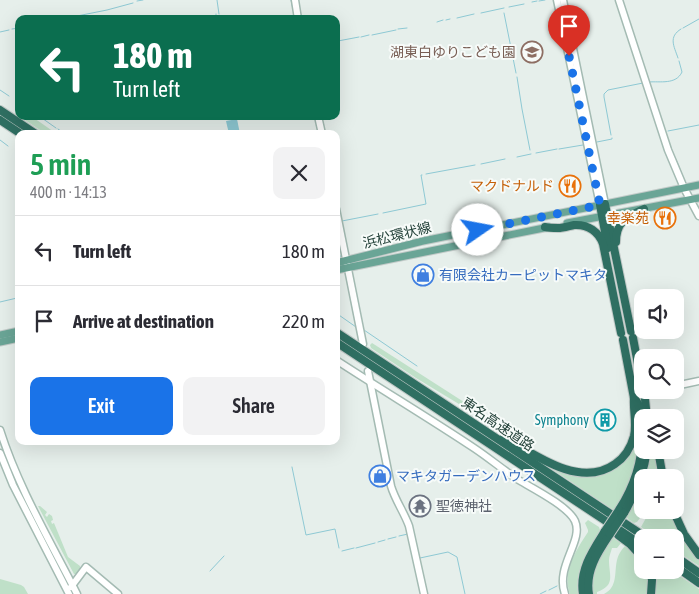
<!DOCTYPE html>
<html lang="en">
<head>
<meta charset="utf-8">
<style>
	:root { --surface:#fff; --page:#f2f2f3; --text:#2b2b33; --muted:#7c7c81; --line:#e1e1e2; --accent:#1a73e8 }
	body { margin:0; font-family:"Asap Condensed","Noto Sans JP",sans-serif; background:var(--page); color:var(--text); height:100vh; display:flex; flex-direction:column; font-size:19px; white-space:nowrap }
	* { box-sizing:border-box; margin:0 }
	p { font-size:16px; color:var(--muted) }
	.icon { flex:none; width:28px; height:28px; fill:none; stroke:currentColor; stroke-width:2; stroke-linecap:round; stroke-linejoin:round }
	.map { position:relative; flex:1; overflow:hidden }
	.side { position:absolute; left:15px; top:130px; width:325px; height:315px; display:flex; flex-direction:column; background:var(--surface); border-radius:10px; box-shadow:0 5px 20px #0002 }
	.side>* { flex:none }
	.banner { position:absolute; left:15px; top:15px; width:325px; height:105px; border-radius:10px; box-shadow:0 5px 20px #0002; background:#0b6e4f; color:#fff; overflow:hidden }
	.tools { position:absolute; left:634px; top:289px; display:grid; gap:10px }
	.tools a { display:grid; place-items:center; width:50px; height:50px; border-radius:10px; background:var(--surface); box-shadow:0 5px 20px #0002; font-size:25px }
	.pin { position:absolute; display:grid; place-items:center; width:42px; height:42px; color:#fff; margin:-51px -21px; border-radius:50% 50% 50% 0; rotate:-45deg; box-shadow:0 0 5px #0007 }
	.pin .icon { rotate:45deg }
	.me { position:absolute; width:55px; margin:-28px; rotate:78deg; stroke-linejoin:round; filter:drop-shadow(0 0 4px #0008) }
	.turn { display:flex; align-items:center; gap:18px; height:105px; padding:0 15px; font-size:22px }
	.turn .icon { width:65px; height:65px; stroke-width:2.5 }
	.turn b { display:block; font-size:35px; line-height:42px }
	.round { display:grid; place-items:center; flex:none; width:52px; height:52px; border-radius:10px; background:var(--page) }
	.overview { display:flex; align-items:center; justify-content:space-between; height:85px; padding:0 15px }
	h1 { font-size:30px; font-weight:600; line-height:38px; color:#1e9e55 }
	.primary-button { display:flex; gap:10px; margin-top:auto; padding:10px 15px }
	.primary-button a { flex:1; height:58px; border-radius:10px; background:var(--accent); color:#fff; font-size:20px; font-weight:600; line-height:58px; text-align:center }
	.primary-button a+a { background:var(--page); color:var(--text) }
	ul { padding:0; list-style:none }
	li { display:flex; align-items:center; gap:15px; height:70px; padding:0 15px; border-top:1px solid var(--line) }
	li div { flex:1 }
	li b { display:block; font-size:19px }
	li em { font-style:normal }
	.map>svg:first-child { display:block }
	.green { fill:#bfe0c8 }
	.water { fill:#8ec9d4 }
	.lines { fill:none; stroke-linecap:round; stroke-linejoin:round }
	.stream { stroke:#8ec9d4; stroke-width:1 }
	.secondary-casing { stroke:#a4bbb3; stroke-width:9 }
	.primary-casing { stroke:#c2cac8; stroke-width:9 }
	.highway-casing { stroke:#c2cac8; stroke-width:10 }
	.secondary { stroke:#fff; stroke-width:6 }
	.primary { stroke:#6aa596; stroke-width:7 }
	.highway { stroke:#2f6f62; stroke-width:8 }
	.highway-bridge-casing { stroke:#c2cac8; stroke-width:10; stroke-linecap:butt }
	.highway-bridge { stroke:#2f6f62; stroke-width:8 }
	.route { stroke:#1a73e8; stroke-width:9; stroke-dasharray:0 16.2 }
	.labels { text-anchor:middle; stroke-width:4; stroke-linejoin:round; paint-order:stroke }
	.education-label { font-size:14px; fill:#785e54; stroke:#f7fbf9; text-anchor:end }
	.food-label { font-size:14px; fill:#c56008; stroke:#f7fbf9; text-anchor:end }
	.street-label { font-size:14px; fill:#24423a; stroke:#f7fbf9 }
	.shop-label { font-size:14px; fill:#366cbe; stroke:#f7fbf9; text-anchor:start }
	.culture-label { font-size:14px; fill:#0d838f; stroke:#f7fbf9; text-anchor:end }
	.worship-label { font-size:14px; fill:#5b616d; stroke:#f7fbf9; text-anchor:start }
</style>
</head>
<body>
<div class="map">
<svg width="699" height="594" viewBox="0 0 699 594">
	<rect width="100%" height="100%" fill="#e6efeb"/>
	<!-- green -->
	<g class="green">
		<path d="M19,116H31L57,134H46Z"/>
		<path d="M372,343L506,429V431H504L492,424L416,378L371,348L370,345Z"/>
		<path d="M639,426C639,446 637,467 629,486C625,494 620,502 615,511L549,467C576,475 589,484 616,467Z"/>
		<path d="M650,450H655L661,477L644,478Z"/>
		<path d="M642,483V510H646L637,522L634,523L628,519L626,516Z"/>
		<path d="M38,506H40L47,512L45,515L47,517L49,514L52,516L53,520L51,521L52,524L54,523L68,557L80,566V570L77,574H74Z"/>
		<path d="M653,510H670L695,555L699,560V566L675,550V538L656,537L641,527L646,518Z"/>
		<path d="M588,520L599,527L600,530C597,536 593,542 590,547C581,562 576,577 578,594H570C562,572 576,550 588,532V530L585,523Z"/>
		<path d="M612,537L621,543L617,548H612C611,552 609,556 609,560C609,576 616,585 597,592V594H592C589,572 601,555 612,537Z"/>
		<path d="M625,546C635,552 642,557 642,570H646L649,580L648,594H604C618,587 614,573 617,560C618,555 621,550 625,546Z"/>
		<path d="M653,570H671L699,589V594H655V580Z"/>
		<path d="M0,579L21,585L24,587L28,594H0Z"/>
	</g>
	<!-- water -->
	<path class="water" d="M237,119L240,134H229L226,121Z"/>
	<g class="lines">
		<!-- stream -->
		<g class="stream">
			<path d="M217,0L219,14"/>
			<path d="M291,0L294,14"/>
			<path d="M137,1L143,0"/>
			<path d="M539,1L545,0"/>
			<path d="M532,2L537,1"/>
			<path d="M509,7L524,4"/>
			<path d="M481,13L504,8"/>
			<path d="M504,13L516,73"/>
			<path d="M216,14V19"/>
			<path d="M457,18L474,14"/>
			<path d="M62,19L107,10L133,3"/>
			<path d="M446,20L450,19"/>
			<path d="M437,22L443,20"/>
			<path d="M683,28L699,19"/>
			<path d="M12,29L19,28"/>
			<path d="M398,29L407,28"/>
			<path d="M0,32L9,30"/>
			<path d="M372,35L396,30"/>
			<path d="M361,37L369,35"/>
			<path d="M338,41L359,37"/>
			<path d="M678,58C674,46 668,37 681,29"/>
			<path d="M517,77L522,109L530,150"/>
			<path d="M649,82C660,81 676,85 682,72L679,61"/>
			<path d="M0,90L9,96"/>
			<path d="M39,116L56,128"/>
			<path d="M58,129L65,134"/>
			<path d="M668,131L699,125"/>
			<path d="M611,135L604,97V94L608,90L643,83"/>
			<path d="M0,140L8,146"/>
			<path d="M597,142L612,139V138"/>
			<path d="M559,149L583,145"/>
			<path d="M671,150L677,162"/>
			<path d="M536,153L557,149"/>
			<path d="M517,157L531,154"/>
			<path d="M481,164L505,159"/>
			<path d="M678,164L684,180"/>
			<path d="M426,174L475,165"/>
			<path d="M383,213L426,204L421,175H422"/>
			<path d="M342,221L378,214"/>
			<path d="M336,257L341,256"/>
			<path d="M0,302L17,298"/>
			<path d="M336,313L356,327"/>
			<path d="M364,330L417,366"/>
			<path d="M292,467L306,535L335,529L339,548"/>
			<path d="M399,536L408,534"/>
			<path d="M388,539L396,537"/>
			<path d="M378,542L385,540"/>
			<path d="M356,548L375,543"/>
			<path d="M342,551L354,548"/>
			<path d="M420,558L448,552L457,557L465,594"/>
			<path d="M210,571L224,556"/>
			<path d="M549,590L557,586"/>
			<path d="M540,594L546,591"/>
		</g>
		<!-- secondary casing -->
		<g class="secondary-casing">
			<g id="secondary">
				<path d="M295,0L298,19"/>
				<path d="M557,0L600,205"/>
				<path d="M563,0L605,204"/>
				<path d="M619,0L668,150L684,188L699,216"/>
				<path d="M318,116L322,134"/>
				<path d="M336,209L363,344"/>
				<path d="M336,360C382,390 429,418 474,448C489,458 502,469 517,479C532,488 568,506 575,521C584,541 555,566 565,594"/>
				<path d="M368,371L391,486C395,500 404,512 409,526L424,594"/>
				<path d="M675,386L699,381"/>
				<path d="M0,430C18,487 50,541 77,594"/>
				<path d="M0,453L13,485L69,594"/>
				<path d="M71,587L86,567L118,594"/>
			</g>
		</g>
		<!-- primary casing -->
		<g class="primary-casing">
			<g id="primary">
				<path d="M567,223L699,198"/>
				<path d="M336,263L423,241L699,185"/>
				<path d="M336,270L549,227"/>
				<path d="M0,335L19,331"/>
				<path d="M0,342L19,338"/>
			</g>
		</g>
		<!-- highway casing -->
		<g class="highway-casing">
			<g id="highway">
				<path d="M0,110L36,134"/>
				<path d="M0,120L21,134"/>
				<path d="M605,204L631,331"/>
				<path d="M600,205L608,248"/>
				<path d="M545,227C549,228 554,228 558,228C563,228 569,226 574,225C588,224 599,232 603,244L621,333"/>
				<path d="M616,242C616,221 627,217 644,209"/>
				<path d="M336,332L647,538"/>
				<path d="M633,338L642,385"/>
				<path d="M336,342L642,545"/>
				<path d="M644,390L647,418"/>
				<path d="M504,437C535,455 580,489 615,464C624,458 631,447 634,436C637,423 633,411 634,398L623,340"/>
				<path d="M658,450L663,478"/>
				<path d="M619,510C635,485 644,457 642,427C642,416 642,407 634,398"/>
				<path d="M673,510L684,534L699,555"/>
				<path d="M624,513C636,493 644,473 647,450"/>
				<path d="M618,535L630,544L642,557"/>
				<path d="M675,556L699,573"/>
				<path d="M675,566L699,583"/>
				<path d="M650,570L652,580L651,594"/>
				<path d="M583,594C579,570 593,550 605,531"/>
				<path d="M589,594C585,571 598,552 610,534"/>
			</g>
		</g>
		<!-- secondary -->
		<use href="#secondary" class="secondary"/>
		<!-- primary -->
		<use href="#primary" class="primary"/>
		<!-- highway -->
		<use href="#highway" class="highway"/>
		<!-- highway-bridge casing -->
		<g class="highway-bridge-casing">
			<g id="highway-bridge">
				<path d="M605,531L619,510"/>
				<path d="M610,534L624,513"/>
			</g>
		</g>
		<!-- highway-bridge -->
		<use href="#highway-bridge" class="highway-bridge"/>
	</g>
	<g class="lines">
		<!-- route -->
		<path class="route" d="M478,230L600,205L569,56"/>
	</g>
	<!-- icons -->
	<defs>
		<g id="school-ring" transform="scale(1.125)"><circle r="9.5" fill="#f7fbf9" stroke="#8d6e63" stroke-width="1.5"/><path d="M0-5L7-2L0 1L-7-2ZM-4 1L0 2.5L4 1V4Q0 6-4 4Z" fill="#8d6e63"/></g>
		<g id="restaurant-ring" transform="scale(1.125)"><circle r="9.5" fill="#f7fbf9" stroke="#e8710a" stroke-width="1.5"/><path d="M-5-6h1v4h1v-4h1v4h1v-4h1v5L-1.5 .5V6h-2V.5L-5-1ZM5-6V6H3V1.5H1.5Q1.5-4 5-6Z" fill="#e8710a"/></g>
		<g id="shop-ring" transform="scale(1.125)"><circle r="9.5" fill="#f7fbf9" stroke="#3f7fe0" stroke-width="1.5"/><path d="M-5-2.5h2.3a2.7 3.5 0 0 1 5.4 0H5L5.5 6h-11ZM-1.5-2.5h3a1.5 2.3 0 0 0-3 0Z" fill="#3f7fe0"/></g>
		<g id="building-ring" transform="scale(1.125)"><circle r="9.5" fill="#f7fbf9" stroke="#0f9aa8" stroke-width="1.5"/><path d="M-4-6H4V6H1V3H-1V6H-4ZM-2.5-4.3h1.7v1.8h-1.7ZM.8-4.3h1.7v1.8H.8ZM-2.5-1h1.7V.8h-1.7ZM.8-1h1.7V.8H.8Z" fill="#0f9aa8"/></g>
		<g id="temple-ring" transform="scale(1.125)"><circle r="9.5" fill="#f7fbf9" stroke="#6b7280" stroke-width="1.5"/><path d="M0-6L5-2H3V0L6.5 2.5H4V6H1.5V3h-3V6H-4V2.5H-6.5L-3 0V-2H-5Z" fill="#6b7280"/></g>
	</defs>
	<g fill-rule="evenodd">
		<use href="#school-ring" x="532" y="52"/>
		<use href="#restaurant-ring" x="570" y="186"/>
		<use href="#restaurant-ring" x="665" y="218"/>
		<use href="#shop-ring" x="423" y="275"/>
		<use href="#building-ring" x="605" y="420"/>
		<use href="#shop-ring" x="380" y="476"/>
		<use href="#temple-ring" x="420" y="506"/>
	</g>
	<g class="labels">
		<!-- education labels -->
		<g class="education-label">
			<text x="516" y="57">湖東白ゆりこども園</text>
		</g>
		<!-- food labels -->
		<g class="food-label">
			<text x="554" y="191">マクドナルド</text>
			<text x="649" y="223">幸楽苑</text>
		</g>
		<!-- street labels -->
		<g class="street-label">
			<text transform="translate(397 235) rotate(-14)" y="5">浜松環状線</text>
			<text transform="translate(498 424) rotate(34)" y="5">東名高速道路</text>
		</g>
		<!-- shop labels -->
		<g class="shop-label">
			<text x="439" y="280">有限会社カーピットマキタ</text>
			<text x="396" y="481">マキタガーデンハウス</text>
		</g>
		<!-- culture labels -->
		<g class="culture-label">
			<text x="589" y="425">Symphony</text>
		</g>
		<!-- worship labels -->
		<g class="worship-label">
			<text x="436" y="511">聖徳神社</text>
		</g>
	</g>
</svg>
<div class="tools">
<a><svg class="icon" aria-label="sound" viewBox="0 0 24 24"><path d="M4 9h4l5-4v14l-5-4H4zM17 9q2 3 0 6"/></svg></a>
<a><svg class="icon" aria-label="search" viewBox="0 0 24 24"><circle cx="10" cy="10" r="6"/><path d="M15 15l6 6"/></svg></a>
<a><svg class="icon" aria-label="layers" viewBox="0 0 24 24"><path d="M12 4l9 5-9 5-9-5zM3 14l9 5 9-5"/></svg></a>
<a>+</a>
<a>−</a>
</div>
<div class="pin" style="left:569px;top:56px;background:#d93025"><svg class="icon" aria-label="arrive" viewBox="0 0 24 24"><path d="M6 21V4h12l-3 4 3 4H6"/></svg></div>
<svg class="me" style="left:478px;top:230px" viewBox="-20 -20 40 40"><circle r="19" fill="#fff"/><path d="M0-13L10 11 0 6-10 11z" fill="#1a73e8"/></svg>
<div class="banner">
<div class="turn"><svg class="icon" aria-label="left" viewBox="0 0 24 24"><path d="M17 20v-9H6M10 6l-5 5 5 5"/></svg><div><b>180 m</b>Turn left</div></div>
</div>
<section class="side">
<div class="overview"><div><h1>5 min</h1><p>400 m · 14:13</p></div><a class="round"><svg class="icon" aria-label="close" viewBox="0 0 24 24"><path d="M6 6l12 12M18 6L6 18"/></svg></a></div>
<ul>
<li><svg class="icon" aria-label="left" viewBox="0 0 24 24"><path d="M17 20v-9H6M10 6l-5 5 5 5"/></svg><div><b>Turn left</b></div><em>180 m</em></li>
<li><svg class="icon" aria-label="arrive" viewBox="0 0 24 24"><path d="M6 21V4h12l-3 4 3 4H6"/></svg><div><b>Arrive at destination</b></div><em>220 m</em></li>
</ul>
<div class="primary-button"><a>Exit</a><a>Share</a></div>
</section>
</div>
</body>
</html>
